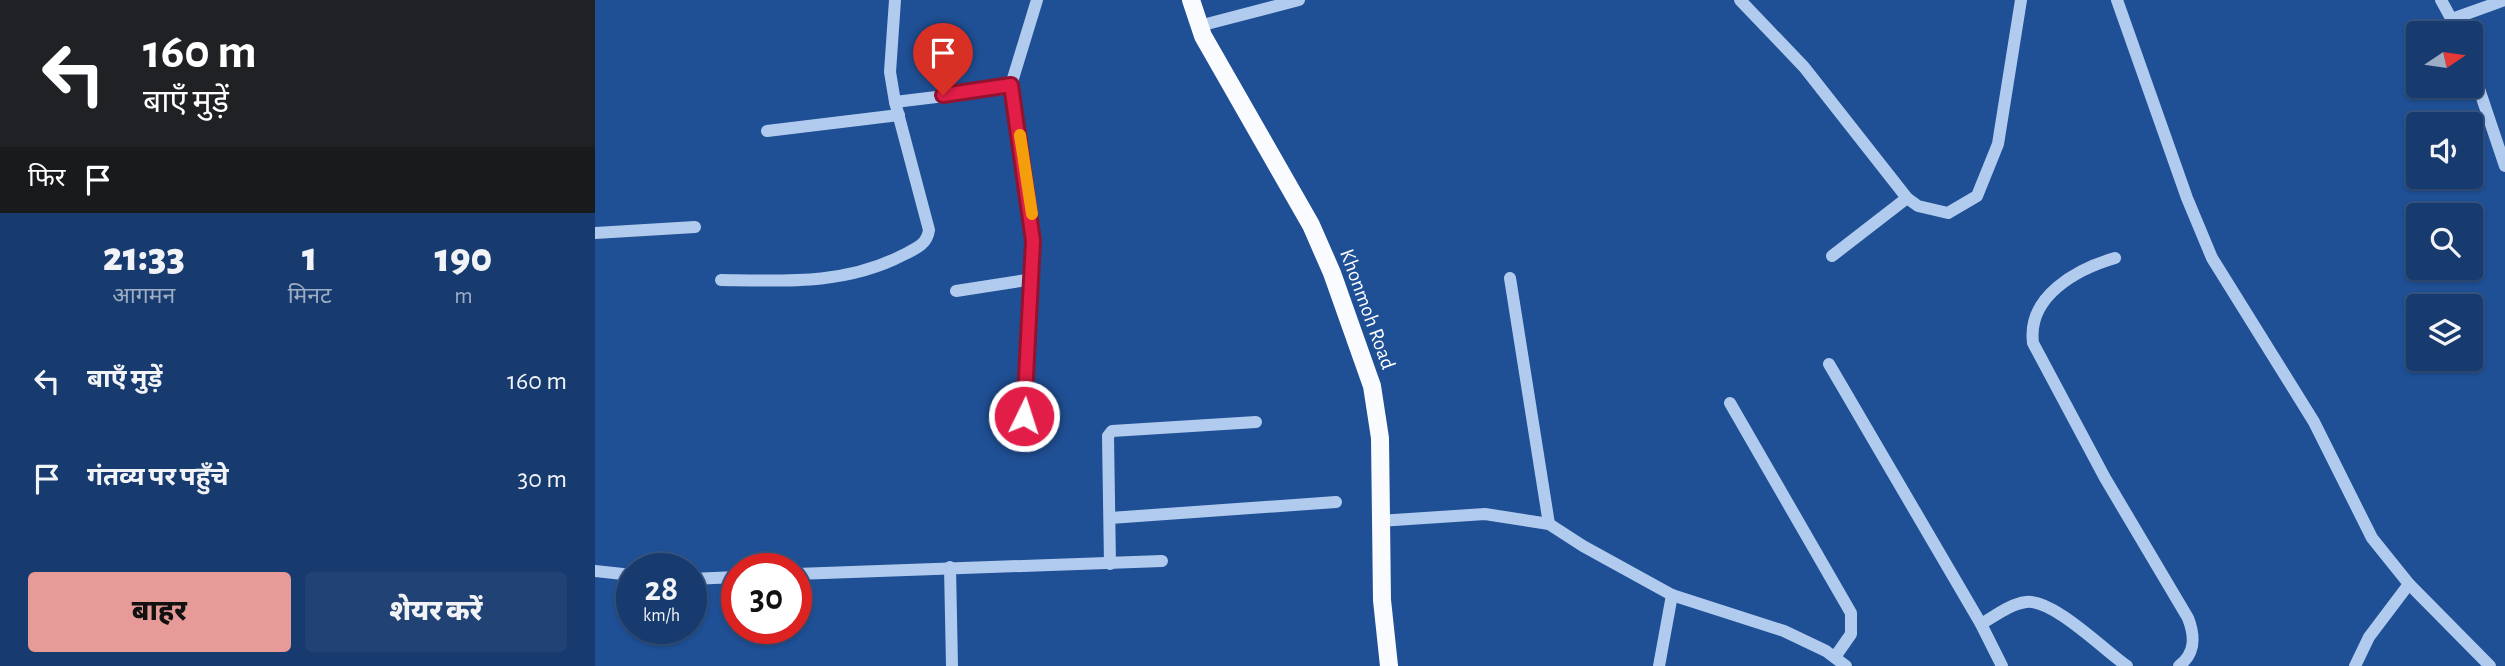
<!DOCTYPE html>
<html lang="hi">
<head>
<meta charset="utf-8">
<style>
	:root { --surface:#173b6f; --page:#204274; --text:#f1f3f6; --muted:#9eadc3; --line:#365582; --accent:#e69b98 }
	body { margin:0; font-family:"Alegreya Sans","Noto Sans Devanagari",sans-serif; background:var(--page); color:var(--text); height:100vh; display:flex; flex-direction:column; font-size:26px; white-space:nowrap }
	* { box-sizing:border-box; margin:0 }
	p { font-size:23px; color:var(--muted) }
	.icon { flex:none; width:38px; height:38px; fill:none; stroke:currentColor; stroke-width:2; stroke-linecap:round; stroke-linejoin:round }
	.map { position:relative; flex:1; overflow:hidden }
	.drawer { display:flex; flex-direction:column; background:var(--surface); width:595px }
	.drawer>* { flex:none }
	.guide { background:#202124; color:#fff; overflow:hidden }
	.needle { width:46px; rotate:77deg }
	.buttons { position:absolute; left:1811px; top:21px; display:grid; gap:14px }
	.buttons a { display:grid; place-items:center; width:77px; height:77px; border-radius:7px; background:var(--surface); box-shadow:0 2px 5px #0004,0 0 0 2px var(--line); font-size:35px }
	.speed { position:absolute; left:21px; top:553px; display:flex; gap:14px; font-size:35px; font-weight:700; text-align:center }
	.speed>* { display:grid; place-content:center; width:91px; height:91px; border-radius:50%; background:var(--surface); box-shadow:0 2px 5px #0004,0 0 0 2px var(--line); line-height:1 }
	.speed small { font-size:18px; font-weight:400 }
	.speed .limit { border:10px solid #d22; background:#fff; color:#111 }
	.pin { position:absolute; display:grid; place-items:center; width:60px; height:60px; color:#fff; margin:-72px -30px; border-radius:50% 50% 50% 0; rotate:-45deg; box-shadow:0 0 7px #0007 }
	.pin .icon { rotate:45deg }
	.me { position:absolute; width:77px; margin:-38px; rotate:4deg; stroke-linejoin:round; filter:drop-shadow(0 0 5px #0008) }
	.turn { display:flex; align-items:center; gap:24px; height:147px; padding:0 28px; font-size:32px }
	.turn .icon { width:91px; height:91px; stroke-width:2.5 }
	.turn b { display:block; font-size:49px; line-height:60px }
	.then { display:flex; align-items:center; height:66px; padding:0 28px; background:#0003; gap:14px; font-size:26px }
	.eta { display:flex; justify-content:space-evenly; align-items:center; height:119px; text-align:center }
	.eta b { font-size:42px; font-weight:800; line-height:49px }
	.action { display:flex; gap:14px; margin-top:auto; padding:14px 28px }
	.action a { flex:1; height:80px; border-radius:7px; background:var(--accent); color:#111; font-size:28px; font-weight:800; line-height:80px; text-align:center }
	.action a+a { background:var(--page); color:var(--text) }
	ul { padding:0; list-style:none }
	li { display:flex; align-items:center; gap:21px; height:98px; padding:0 28px }
	li div { flex:1 }
	li b { display:block; font-size:26px }
	li em { font-style:normal }
	main { display:flex; flex:1; min-height:0 }
	.map>svg:first-child { display:block }
	.lines { fill:none; stroke-linecap:round; stroke-linejoin:round }
	.minor { stroke:#b1cbee; stroke-width:12 }
	.major { stroke:#f9fbff; stroke-width:18 }
	.route-casing { stroke:#92132f; stroke-width:18 }
	.route { stroke:#e11d48; stroke-width:12 }
	.slow { stroke:#f59e0b; stroke-width:12 }
	.labels { text-anchor:middle; stroke-width:7; stroke-linejoin:round; paint-order:stroke }
	.street-label { font-size:21px; fill:#fff; stroke:#1f4f94 }
</style>
</head>
<body>
<main>
<section class="drawer">
<div class="guide">
<div class="turn"><svg class="icon" aria-label="left" viewBox="0 0 24 24"><path d="M17 20v-9H6M10 6l-5 5 5 5"/></svg><div><b>160 m</b>बाएँ मुड़ें</div></div>
<div class="then">फिर<svg class="icon" aria-label="arrive" viewBox="0 0 24 24"><path d="M6 21V4h12l-3 4 3 4H6"/></svg></div>
</div>
<div class="eta">
<div><b>21:33</b><p>आगमन</p></div>
<div><b>1</b><p>मिनट</p></div>
<div><b>190</b><p>m</p></div>
</div>
<ul>
<li><svg class="icon" aria-label="left" viewBox="0 0 24 24"><path d="M17 20v-9H6M10 6l-5 5 5 5"/></svg><div><b>बाएँ मुड़ें</b></div><em>160 m</em></li>
<li><svg class="icon" aria-label="arrive" viewBox="0 0 24 24"><path d="M6 21V4h12l-3 4 3 4H6"/></svg><div><b>गंतव्य पर पहुँचे</b></div><em>30 m</em></li>
</ul>
<div class="action"><a>बाहर</a><a>शेयर करें</a></div>
</section>
<div class="map">
<svg width="1910" height="666" viewBox="0 0 1910 666">
	<rect width="100%" height="100%" fill="#1f4f94"/>
	<g class="lines">
		<!-- minor -->
		<g class="minor">
			<path d="M300,0L295,72L300,102L407,89L416,85L442,0"/>
			<path d="M1145,0L1209,67L1312,198L1323,206L1353,213L1382,196L1403,144L1426,0"/>
			<path d="M1522,0L1592,198L1617,258L1719,422L1777,538L1814,584L1895,666"/>
			<path d="M1846,0L1864,33"/>
			<path d="M1857,19L1910,0"/>
			<path d="M604,26L704,0"/>
			<path d="M1876,65L1910,166"/>
			<path d="M416,85L437,218L439,264L429,416"/>
			<path d="M172,131L304,115"/>
			<path d="M0,233L100,227"/>
			<path d="M1237,256L1312,198"/>
			<path d="M1520,258C1482,269 1432,296 1438,343L1510,478L1593,618C1600,636 1601,653 1584,666"/>
			<path d="M915,278L954,524"/>
			<path d="M126,280C188,281 251,285 308,255C320,249 332,245 334,230L300,102"/>
			<path d="M361,291L438,279"/>
			<path d="M1234,364L1386,624L1407,666"/>
			<path d="M1135,403L1256,613V634L1240,657"/>
			<path d="M515,518L741,502"/>
			<path d="M784,521L890,514L954,524L988,546L1077,595L1189,631L1231,651L1251,666"/>
			<path d="M515,564L513,436L517,431L661,422"/>
			<path d="M355,567L357,666"/>
			<path d="M0,571L37,575"/>
			<path d="M201,574L567,561"/>
			<path d="M96,579L142,577"/>
			<path d="M1386,624C1400,616 1415,604 1431,602C1457,598 1509,650 1532,666"/>
			<path d="M1064,666L1077,595"/>
			<path d="M1760,666L1774,637L1814,584"/>
		</g>
		<!-- major -->
		<path class="major" d="M596,0L608,36L716,225L737,273L777,386L785,438L787,600L794,666"/>
	</g>
	<g class="lines">
		<!-- route casing -->
		<g class="route-casing">
			<path id="route" d="M348,95L416,85L438,241L429,416"/>
		</g>
		<!-- route -->
		<use href="#route" class="route"/>
		<!-- slow -->
		<path class="slow" d="M425,135L437,214"/>
	</g>
	<g class="labels">
		<!-- street labels -->
		<g class="street-label">
			<text transform="translate(773 309) rotate(70)" y="7">Khonmoh Road</text>
		</g>
	</g>
</svg>
<div class="buttons">
<a><svg class="needle" viewBox="-14 -14 28 28"><path d="M0-13l5 13h-10z" fill="#e53935"/><path d="M0 13l5-13h-10z" fill="#9eadc3"/></svg></a>
<a><svg class="icon" aria-label="sound" viewBox="0 0 24 24"><path d="M4 9h4l5-4v14l-5-4H4zM17 9q2 3 0 6"/></svg></a>
<a><svg class="icon" aria-label="search" viewBox="0 0 24 24"><circle cx="10" cy="10" r="6"/><path d="M15 15l6 6"/></svg></a>
<a><svg class="icon" aria-label="layers" viewBox="0 0 24 24"><path d="M12 4l9 5-9 5-9-5zM3 14l9 5 9-5"/></svg></a>
</div>
<div class="speed"><div>28<small>km/h</small></div><div class="limit">30</div></div>
<div class="pin" style="left:348px;top:95px;background:#d93025"><svg class="icon" aria-label="arrive" viewBox="0 0 24 24"><path d="M6 21V4h12l-3 4 3 4H6"/></svg></div>
<svg class="me" style="left:429px;top:416px" viewBox="-20 -20 40 40"><circle r="17" fill="#e11d48" stroke="#fff" stroke-width="3"/><path d="M0-11L8 9 0 5-8 9z" fill="#fff"/></svg>
</div>
</main>
</body>
</html>
